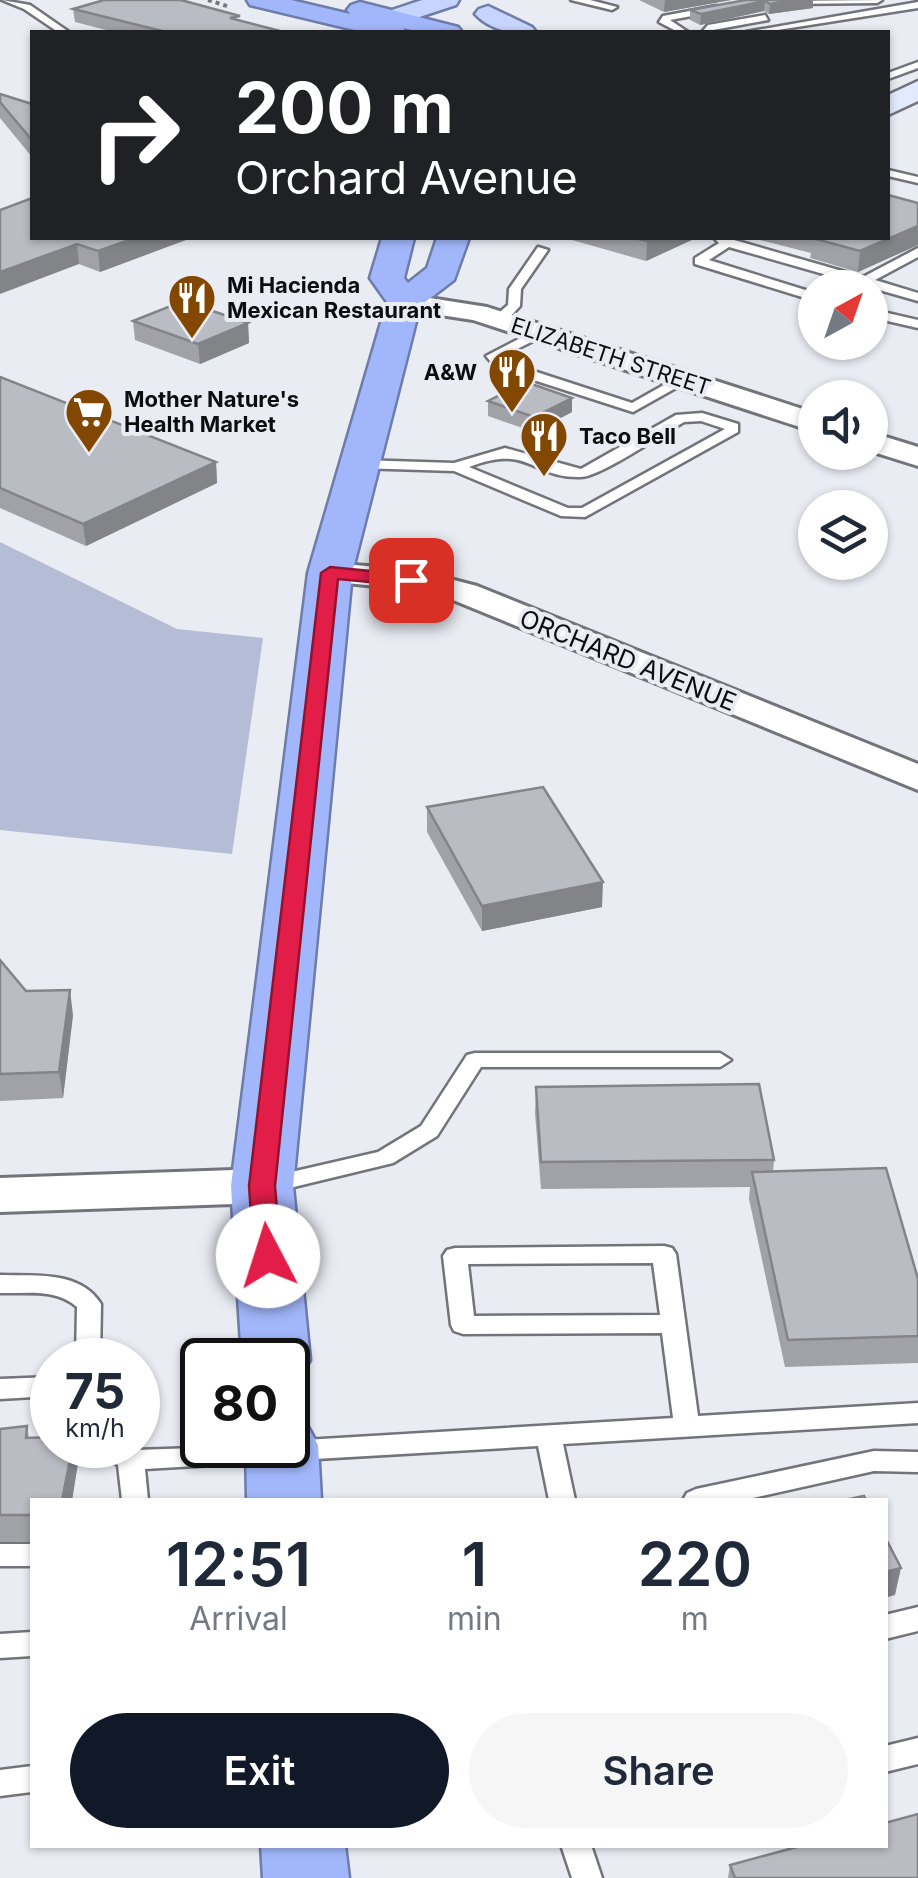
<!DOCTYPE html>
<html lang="en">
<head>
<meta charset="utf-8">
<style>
	:root { --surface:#fff; --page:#f6f6f7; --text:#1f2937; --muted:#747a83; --accent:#111827 }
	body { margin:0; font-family:Inter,sans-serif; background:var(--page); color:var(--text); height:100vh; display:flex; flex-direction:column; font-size:38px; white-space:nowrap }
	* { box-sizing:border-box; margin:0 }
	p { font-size:32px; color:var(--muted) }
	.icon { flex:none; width:55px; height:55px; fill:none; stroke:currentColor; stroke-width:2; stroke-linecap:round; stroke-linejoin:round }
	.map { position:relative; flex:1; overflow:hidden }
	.sheet { position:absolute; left:30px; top:1498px; width:858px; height:350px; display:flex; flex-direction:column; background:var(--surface); border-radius:0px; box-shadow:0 2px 8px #0004 }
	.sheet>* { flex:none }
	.guide { position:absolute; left:30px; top:30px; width:860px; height:210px; border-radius:0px; box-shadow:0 2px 8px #0004; background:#202124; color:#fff; overflow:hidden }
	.needle { width:65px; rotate:40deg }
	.tools { position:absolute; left:798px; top:270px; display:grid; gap:20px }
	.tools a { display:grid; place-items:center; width:90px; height:90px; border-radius:50%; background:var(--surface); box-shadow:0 2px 8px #0004; font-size:50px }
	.speed { position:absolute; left:30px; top:1338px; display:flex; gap:20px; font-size:50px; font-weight:700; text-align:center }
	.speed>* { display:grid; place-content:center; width:130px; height:130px; border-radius:50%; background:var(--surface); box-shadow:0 2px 8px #0004; line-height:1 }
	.speed small { font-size:25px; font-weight:400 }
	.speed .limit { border:5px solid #111; border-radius:15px; background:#fff; color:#111 }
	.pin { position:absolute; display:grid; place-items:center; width:85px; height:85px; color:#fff; margin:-42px; border-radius:20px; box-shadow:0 5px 15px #0006 }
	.me { position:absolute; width:110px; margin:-55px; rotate:355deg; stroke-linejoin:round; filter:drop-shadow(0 0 8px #0008) }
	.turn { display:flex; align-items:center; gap:35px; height:210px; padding:0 40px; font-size:45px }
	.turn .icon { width:130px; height:130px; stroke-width:2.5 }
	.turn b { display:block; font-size:70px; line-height:85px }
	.eta { display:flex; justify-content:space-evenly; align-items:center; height:170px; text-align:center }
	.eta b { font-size:60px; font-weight:600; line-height:70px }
	.cta { display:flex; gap:20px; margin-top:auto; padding:20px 40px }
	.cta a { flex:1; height:115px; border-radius:60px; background:var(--accent); color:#fff; font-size:40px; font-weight:600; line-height:115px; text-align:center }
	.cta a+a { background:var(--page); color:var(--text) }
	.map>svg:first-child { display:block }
	.green { fill:#b4bdd5 }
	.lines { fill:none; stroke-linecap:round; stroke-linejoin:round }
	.lane-casing { stroke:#72747a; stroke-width:5 }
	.street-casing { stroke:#72747a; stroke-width:6 }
	.secondary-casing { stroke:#72747a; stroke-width:5 }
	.primary-casing { stroke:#6e7ca8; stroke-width:5 }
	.highway-casing { stroke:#6e7ca8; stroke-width:5 }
	.path { stroke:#75777b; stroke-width:4; stroke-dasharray:4 4; stroke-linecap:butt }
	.lane { fill:#fff; fill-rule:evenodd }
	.street { fill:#fff; fill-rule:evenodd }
	.secondary { fill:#e3e9fe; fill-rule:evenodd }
	.primary { fill:#c7d4fd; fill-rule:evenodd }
	.highway { fill:#a2b7fb; fill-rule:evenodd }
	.wall { fill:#a0a2a8 }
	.shaded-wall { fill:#828488 }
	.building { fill:#babcc3; stroke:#828488; stroke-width:2.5 }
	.route { fill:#e11d48; stroke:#92132f; stroke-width:2.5 }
	.labels { text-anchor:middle; stroke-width:8; stroke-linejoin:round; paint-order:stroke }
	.far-poi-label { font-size:22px; font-weight:bold; fill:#0c0d0f; stroke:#e9ecf3; text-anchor:start }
	.far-street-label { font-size:22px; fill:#0c0d0f; stroke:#e9ecf3 }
	.street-label { font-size:25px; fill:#0c0d0f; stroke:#e9ecf3 }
</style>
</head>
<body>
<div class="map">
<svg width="918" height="1878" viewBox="0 0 918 1878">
	<rect width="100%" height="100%" fill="#e9ecf3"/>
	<!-- green -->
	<path class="green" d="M0,542L177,629L263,638L232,854L0,830Z"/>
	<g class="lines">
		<!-- lane casing -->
		<g class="lane-casing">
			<g id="lane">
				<path d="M2,0L30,5L69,32H58L24,9Z"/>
				<path d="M571,0H590L617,7L612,10Z"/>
				<path d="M882,0L877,3L789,4L784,1Z"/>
				<path d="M918,2V8L765,32H746Z"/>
				<path d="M716,6L719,11L670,20L688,32H678L659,22L663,16Z"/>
				<path d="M765,15L768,20L702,32L708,25Z"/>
				<path d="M918,62V68L888,79V73Z"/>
				<path d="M888,170L918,177V183L888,176Z"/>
				<path d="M714,238H727L863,277L918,248V257L875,280L918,293V301L729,247L709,260L815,293V301L695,264V258L719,243Z"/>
				<path d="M538,247L548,250L521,289L520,306L504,323H494V317L508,305L509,289Z"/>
				<path d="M870,309L918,320V328L870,317Z"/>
				<path d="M538,329L544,333L543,336L501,357L506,362L632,403L678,377L690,380L633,412L496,368L486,356Z"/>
				<path d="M702,413L738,424V432L585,517L561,516L454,471L359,468L352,464L359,460L454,463L505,448L581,469L676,415ZM701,421L725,429L582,508H568L469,467C530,443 532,479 581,477C600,477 664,433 684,422Z"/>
				<path d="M475,1053H720L731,1060L720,1067H481L437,1136L393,1163L269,1193L261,1191L258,1185L261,1179L378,1152L421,1126L467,1055Z"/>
				<path d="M664,1246L672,1248L676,1254L698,1416L918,1403V1423L563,1444L575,1500H549L538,1446L145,1469L148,1500H122L118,1465L96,1452L92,1445H127L135,1450L288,1445V1441L673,1418L662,1333L463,1334L454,1331L451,1325L443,1256L447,1250L455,1248ZM653,1263L660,1315L474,1316L468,1264Z"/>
				<path d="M0,1275C34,1276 80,1270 101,1304L100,1360H76L77,1307C55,1288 27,1294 0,1293Z"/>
				<path d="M52,1377V1396L0,1399V1379Z"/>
				<path d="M874,1451L918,1452V1472L874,1471L744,1500H683L687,1493L696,1489Z"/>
				<rect x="0" y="1544" width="32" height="22"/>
				<path d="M918,1607V1631L885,1639V1615Z"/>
				<path d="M32,1632V1656L0,1658V1634Z"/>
				<path d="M918,1738V1764L885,1772V1746Z"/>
				<path d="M32,1766V1792L0,1796V1770Z"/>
				<path d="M561,1845H591L602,1878H572Z"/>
			</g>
		</g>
		<!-- street casing -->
		<g class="street-casing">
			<g id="street">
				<path d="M404,294L487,307L815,413V432L473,320L395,308L391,302L395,296Z"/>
				<path d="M870,432L918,447V466L870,451Z"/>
				<path d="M330,563L415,570L477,586L918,764V790L453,600L414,590L318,580L313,573L318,566Z"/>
				<path d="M262,1169L279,1174L286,1186L279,1198L262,1203L0,1212V1178Z"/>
			</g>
		</g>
		<!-- secondary casing -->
		<g class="secondary-casing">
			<path id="secondary" d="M918,81V101L888,115V95Z"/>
		</g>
		<!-- primary casing -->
		<g class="primary-casing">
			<g id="primary">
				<path d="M422,0H459L456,5L392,26L379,18L383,13Z"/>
				<path d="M488,6L532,27L536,32C513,33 492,32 475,14L479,9Z"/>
			</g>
		</g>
		<!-- highway casing -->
		<g class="highway-casing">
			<g id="highway">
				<path d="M247,0H291L350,14L347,10L351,5L360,2L458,27L462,32H420L403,28L406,32H363L250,5Z"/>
				<path d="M382,238H414L404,278L408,283L427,268L437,238H469L454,280L420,306L352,573L293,1186L310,1360L300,1378L288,1382V1360H242L231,1186L308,573L387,302L370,278Z"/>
				<path d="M288,1419L307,1425L318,1445L321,1500H247L246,1445H288Z"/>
				<path d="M261,1845H345L349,1878H263Z"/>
			</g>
		</g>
		<!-- path -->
		<path class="path" d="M208,0L230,7"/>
		<!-- lane -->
		<use href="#lane" class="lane"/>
		<!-- street -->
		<use href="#street" class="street"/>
		<!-- secondary -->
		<use href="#secondary" class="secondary"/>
		<!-- primary -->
		<use href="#primary" class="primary"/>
		<!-- highway -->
		<use href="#highway" class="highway"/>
	</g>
	<!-- wall -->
	<g class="wall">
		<path d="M639,0H731L664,12Z"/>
		<path d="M746,0H813V8L769,14L764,11L700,25L690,20V10Z"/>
		<path d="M73,9L240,21L284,32H114L75,22Z"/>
		<path d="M0,102L32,104V157L0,118Z"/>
		<path d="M918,203V245L858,272L810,258L811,253L752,238H888Z"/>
		<path d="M0,210L191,238L100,272L79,264Z"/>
		<path d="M565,238H696L646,261Z"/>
		<path d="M133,321L248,323L249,343L200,364L135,340Z"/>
		<path d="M0,377L216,462L217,483L86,546L0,508Z"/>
		<path d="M488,401L572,412L534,432L488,416Z"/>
		<path d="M427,807L602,907L482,931L427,832Z"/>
		<path d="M0,960L26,991L73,1015L63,1098L0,1101Z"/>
		<path d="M536,1087L774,1160L773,1172L918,1279V1363L785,1367L749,1199L750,1187L541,1189L535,1113Z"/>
		<path d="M27,1426L29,1438L78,1463L72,1500H32V1542H0V1429Z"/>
		<path d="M730,1865L918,1878H728Z"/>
	</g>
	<!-- shaded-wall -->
	<g class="shaded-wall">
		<path d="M665,0H731L664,12Z"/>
		<path d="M795,0H813V8L769,14L770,4Z"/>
		<path d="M765,1L764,11L700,25L701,14Z"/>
		<path d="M918,226V245L858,272L860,251Z"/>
		<path d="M135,238H191L100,272L98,251Z"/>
		<path d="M654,238H696L646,261L647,241Z"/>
		<path d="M77,244L79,264L0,294V272Z"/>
		<path d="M248,323L249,343L200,364L198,344Z"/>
		<path d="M572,398V412L534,432V417Z"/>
		<path d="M216,462L217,483L86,546L83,524Z"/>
		<path d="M603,882L602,907L482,931V906Z"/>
		<path d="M70,990L73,1015L63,1098L59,1072Z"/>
		<path d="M73,1445H76L78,1463L72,1500H62Z"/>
		<path d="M901,1568L895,1595L885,1598V1572Z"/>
	</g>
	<!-- building -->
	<g class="building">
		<path d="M104,0H181L240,16L230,18L284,32H166L73,9Z"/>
		<path d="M746,0H795L770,4L765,1L701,14L690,10Z"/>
		<path d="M0,94L32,104V140L0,102Z"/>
		<path d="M888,195L918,203V226L860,251L812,238H888Z"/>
		<path d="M32,198V238H135L98,251L77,244L0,272V210Z"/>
		<path d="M634,238H654L647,241Z"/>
		<path d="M183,301L248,323L198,344L133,321Z"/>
		<path d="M0,377L216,462L83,524L0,488Z"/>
		<path d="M526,382L572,398L534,417L488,401Z"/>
		<path d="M543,787L603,882L482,906L427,807Z"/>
		<path d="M0,960L26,991L70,990L59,1072L0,1074Z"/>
		<path d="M759,1084L774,1160L541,1162L536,1087Z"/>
		<path d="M886,1168L918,1279V1336L788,1340L752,1172Z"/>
		<path d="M27,1426L26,1438L52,1437V1445H73L62,1500H32V1515H0V1429Z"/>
		<path d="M864,1496L866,1500H845Z"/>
		<path d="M885,1537L901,1568L885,1572Z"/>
		<path d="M918,1814V1878H735L730,1865L804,1845H885V1823Z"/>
	</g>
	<!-- route -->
	<path class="route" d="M330,567L411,575L420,580L411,586L338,579L275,1186L281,1256L277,1263H258L254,1256L249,1186L321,573Z"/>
	<!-- icons -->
	<defs>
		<g id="restaurant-pin" transform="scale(2.5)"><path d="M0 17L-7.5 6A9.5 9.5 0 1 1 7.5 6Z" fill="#824700" stroke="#e9ecf3"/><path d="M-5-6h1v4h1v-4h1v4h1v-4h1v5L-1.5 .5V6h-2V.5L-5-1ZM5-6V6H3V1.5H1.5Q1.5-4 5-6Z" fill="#fff"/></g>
		<g id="supermarket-pin" transform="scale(2.5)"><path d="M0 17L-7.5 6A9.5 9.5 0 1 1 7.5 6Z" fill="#824700" stroke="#e9ecf3"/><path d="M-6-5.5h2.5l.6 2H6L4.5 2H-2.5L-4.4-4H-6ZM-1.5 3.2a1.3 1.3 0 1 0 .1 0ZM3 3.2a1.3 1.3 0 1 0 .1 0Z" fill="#fff"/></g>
	</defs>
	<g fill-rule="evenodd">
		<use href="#restaurant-pin" x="192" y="298"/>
		<use href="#restaurant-pin" x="512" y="372"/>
		<use href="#supermarket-pin" x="89" y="412"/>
		<use href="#restaurant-pin" x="544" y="436"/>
	</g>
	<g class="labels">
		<!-- far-poi labels -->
		<g class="far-poi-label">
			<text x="227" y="293">Mi Hacienda<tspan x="227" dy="25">Mexican Restaurant</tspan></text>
			<text x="477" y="380" text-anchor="end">A&amp;W</text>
			<text x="124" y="407">Mother Nature's<tspan x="124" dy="25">Health Market</tspan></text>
			<text x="579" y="444">Taco Bell</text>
		</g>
		<!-- far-street labels -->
		<g class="far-street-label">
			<text transform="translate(611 356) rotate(18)" y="8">ELIZABETH STREET</text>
		</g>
		<!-- street labels -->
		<g class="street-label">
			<text transform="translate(628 660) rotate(22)" y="9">ORCHARD AVENUE</text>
		</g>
	</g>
</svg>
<div class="tools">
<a><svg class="needle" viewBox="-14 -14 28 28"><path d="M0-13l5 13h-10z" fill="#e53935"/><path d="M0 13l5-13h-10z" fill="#747a83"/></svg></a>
<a><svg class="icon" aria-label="sound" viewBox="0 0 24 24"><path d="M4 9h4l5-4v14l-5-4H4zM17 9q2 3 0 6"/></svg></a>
<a><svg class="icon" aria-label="layers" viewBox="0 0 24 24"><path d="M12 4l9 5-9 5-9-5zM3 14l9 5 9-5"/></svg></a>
</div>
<div class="speed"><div>75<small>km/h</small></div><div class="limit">80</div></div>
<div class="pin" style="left:411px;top:580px;background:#d93025"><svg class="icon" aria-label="arrive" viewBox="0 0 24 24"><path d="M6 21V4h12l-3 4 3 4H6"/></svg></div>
<svg class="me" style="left:268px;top:1256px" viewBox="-20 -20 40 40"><circle r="19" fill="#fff"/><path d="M0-13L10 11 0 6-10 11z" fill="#e11d48"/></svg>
<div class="guide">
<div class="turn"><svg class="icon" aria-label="right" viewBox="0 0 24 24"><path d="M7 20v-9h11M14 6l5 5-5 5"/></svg><div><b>200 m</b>Orchard Avenue</div></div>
</div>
<section class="sheet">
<div class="eta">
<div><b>12:51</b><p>Arrival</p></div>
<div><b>1</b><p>min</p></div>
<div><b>220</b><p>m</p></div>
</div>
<div class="cta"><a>Exit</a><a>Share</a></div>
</section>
</div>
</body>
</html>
